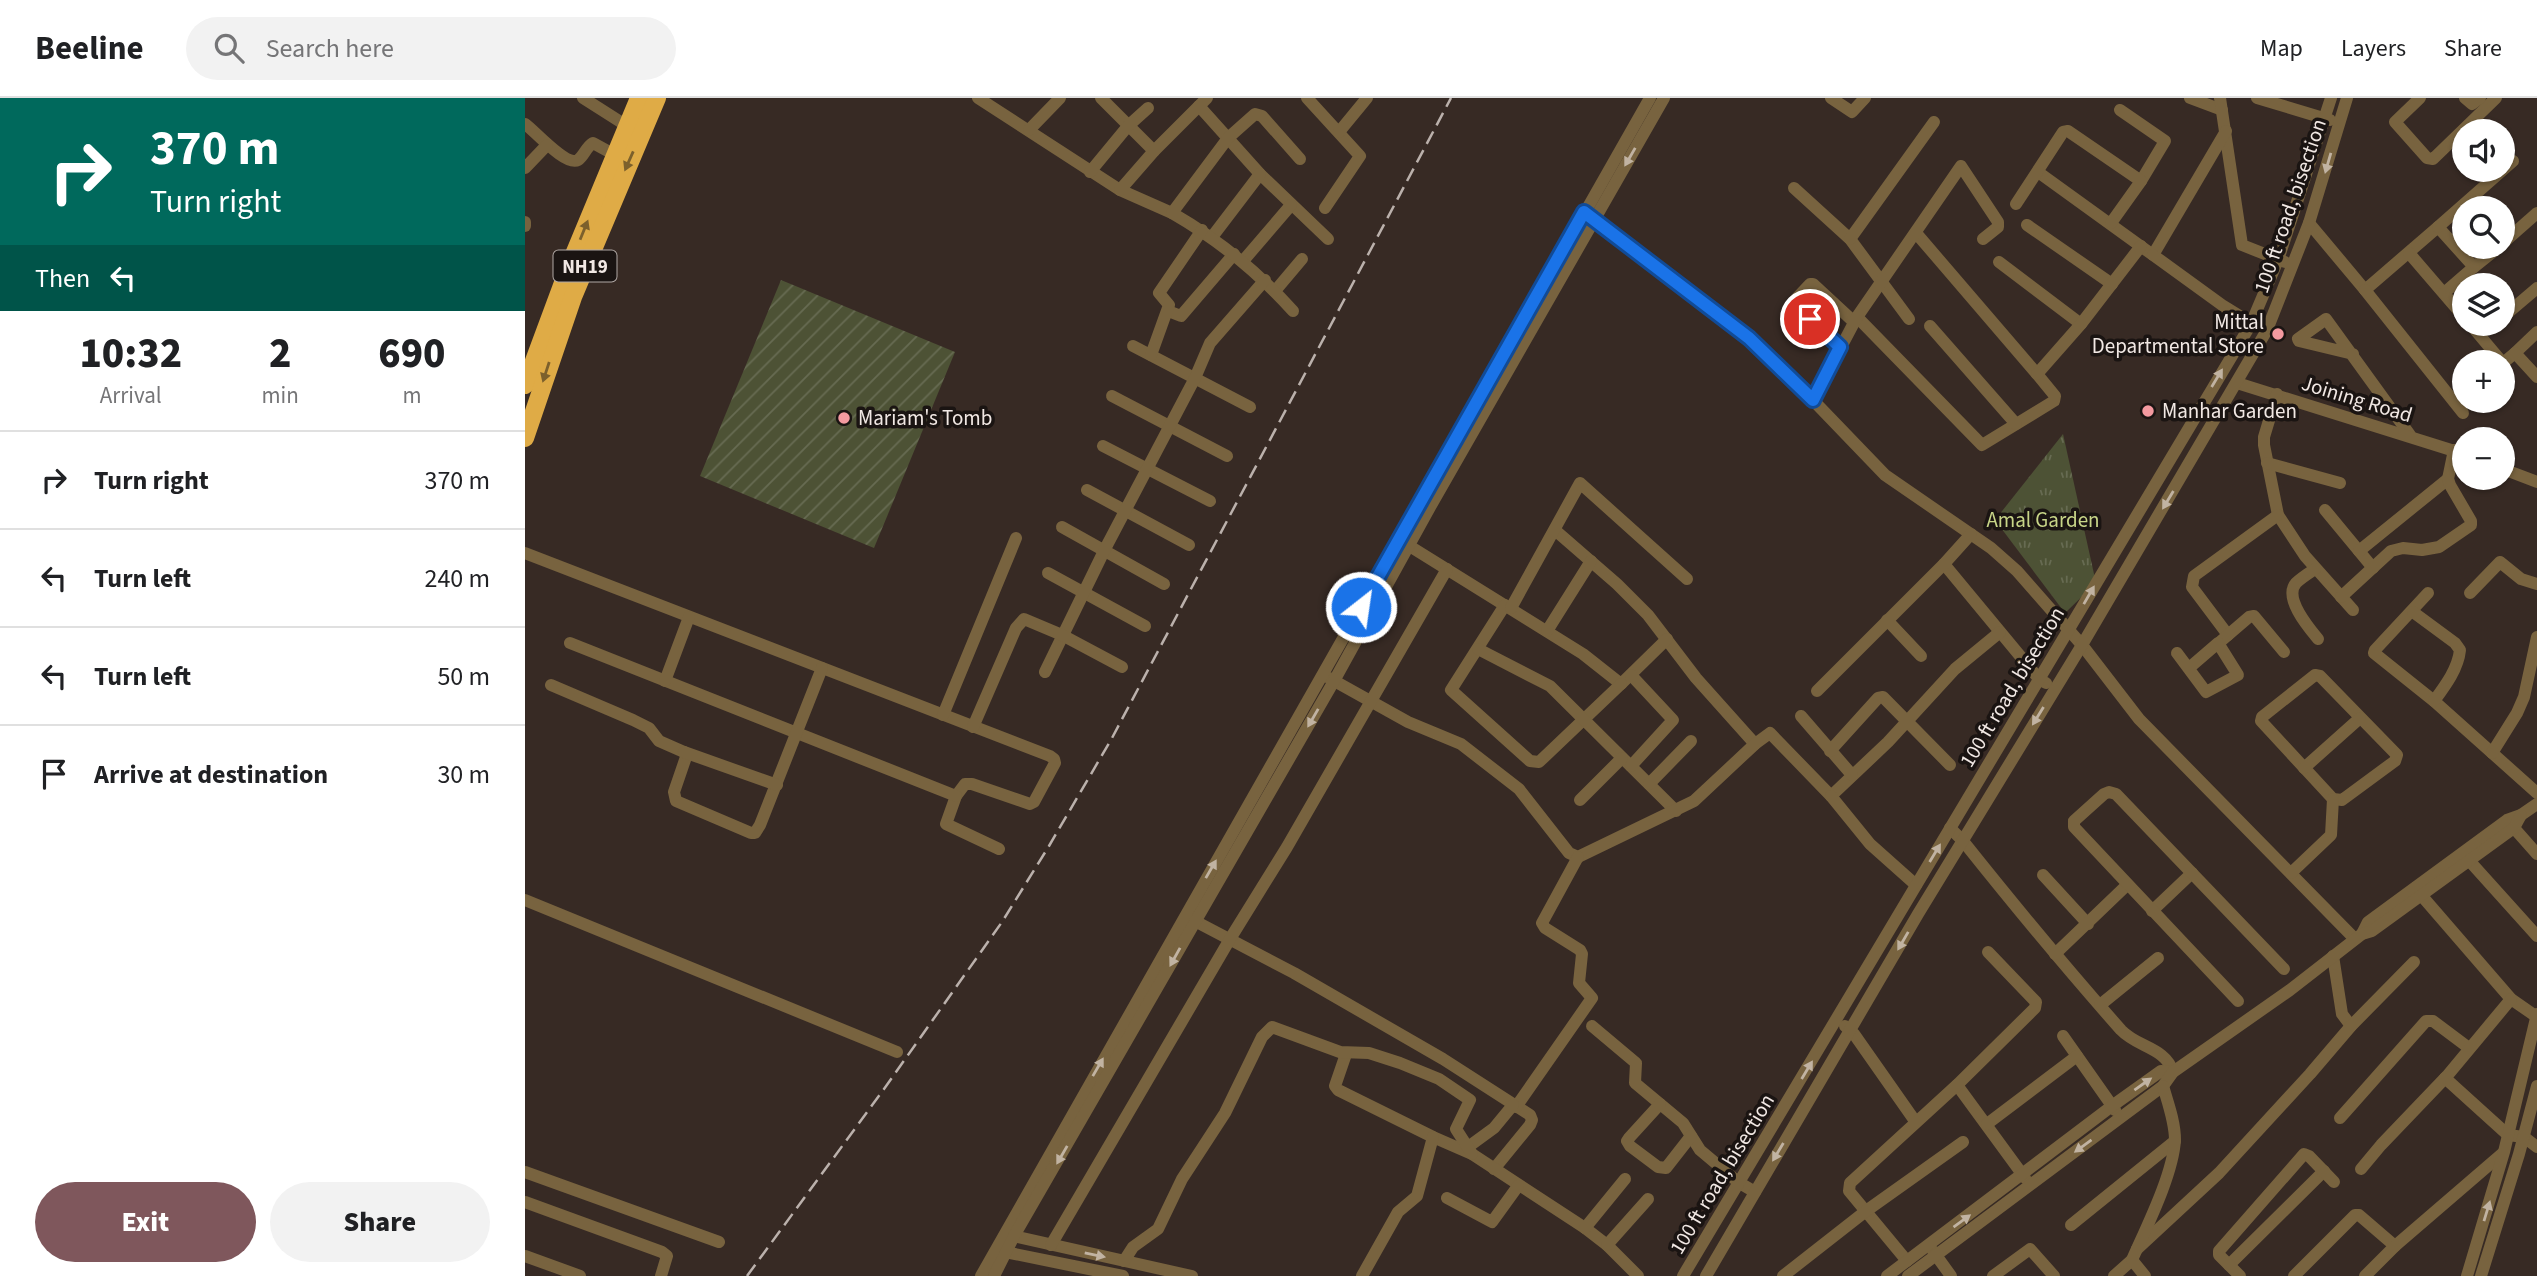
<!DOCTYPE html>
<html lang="en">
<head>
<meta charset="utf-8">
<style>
	:root { --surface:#fff; --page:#f2f2f2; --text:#202124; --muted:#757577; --line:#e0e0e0; --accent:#7f575c }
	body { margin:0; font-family:"Source Sans 3",sans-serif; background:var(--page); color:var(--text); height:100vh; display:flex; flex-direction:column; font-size:26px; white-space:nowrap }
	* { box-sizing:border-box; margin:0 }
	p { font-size:23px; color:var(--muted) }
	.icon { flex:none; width:38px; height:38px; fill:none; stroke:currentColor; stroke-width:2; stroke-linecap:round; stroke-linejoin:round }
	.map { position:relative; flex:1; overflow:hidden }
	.drawer { display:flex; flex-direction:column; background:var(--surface); width:525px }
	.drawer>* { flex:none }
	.hud { background:#00695c; color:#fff; overflow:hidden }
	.tools { position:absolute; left:1927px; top:21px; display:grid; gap:14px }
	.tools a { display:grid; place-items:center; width:63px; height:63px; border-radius:50%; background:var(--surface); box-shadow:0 2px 5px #0004; font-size:35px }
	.pin { position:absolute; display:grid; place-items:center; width:60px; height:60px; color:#fff; margin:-30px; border:4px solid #fff; border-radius:50%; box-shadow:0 2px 7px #0007 }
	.me { position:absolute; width:77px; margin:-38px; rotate:30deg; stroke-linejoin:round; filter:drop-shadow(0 0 5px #0008) }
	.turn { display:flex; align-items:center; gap:24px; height:147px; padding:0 35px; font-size:32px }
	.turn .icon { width:91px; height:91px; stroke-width:2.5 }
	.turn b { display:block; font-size:49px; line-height:60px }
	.then { display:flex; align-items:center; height:66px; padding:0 35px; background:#0003; gap:14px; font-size:26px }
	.eta { display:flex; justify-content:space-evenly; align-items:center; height:119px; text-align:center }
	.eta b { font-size:42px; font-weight:800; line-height:49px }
	.button { display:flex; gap:14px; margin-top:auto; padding:14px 35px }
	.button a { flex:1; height:80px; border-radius:42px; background:var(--accent); color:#fff; font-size:28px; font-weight:800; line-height:80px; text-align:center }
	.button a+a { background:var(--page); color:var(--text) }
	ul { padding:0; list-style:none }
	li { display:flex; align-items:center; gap:21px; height:98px; padding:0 35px; border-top:2px solid var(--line) }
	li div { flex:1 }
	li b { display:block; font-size:26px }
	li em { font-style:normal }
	header { display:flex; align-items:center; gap:42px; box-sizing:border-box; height:98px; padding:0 35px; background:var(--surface); border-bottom:2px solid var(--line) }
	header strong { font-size:33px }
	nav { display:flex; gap:38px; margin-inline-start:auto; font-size:24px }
	.search { width:490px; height:63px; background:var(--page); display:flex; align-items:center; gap:18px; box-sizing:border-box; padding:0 24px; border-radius:38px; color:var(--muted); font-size:26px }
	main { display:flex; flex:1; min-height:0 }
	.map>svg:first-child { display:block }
	.grass { fill:url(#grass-tufts) }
	.garden { fill:url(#garden-furrows) }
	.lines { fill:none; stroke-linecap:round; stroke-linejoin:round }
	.minor { stroke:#78633f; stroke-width:12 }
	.highway { stroke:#dfab46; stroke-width:18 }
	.rail { stroke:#bbb1ac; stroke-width:2.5; stroke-dasharray:14 7; stroke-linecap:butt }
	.oneway { fill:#c1b3a2 }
	.oneway2 { fill:#7c602c }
	.route-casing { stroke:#114b97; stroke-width:18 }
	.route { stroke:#1a73e8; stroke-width:12 }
	.poi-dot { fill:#f49aa0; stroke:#1a1412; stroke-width:2.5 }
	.labels { text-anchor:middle; stroke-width:7; stroke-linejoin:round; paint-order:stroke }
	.shield { fill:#1a1412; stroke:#b0a8a5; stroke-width:2 }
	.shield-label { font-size:19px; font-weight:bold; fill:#f1e8e4 }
	.street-label { font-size:21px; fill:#f1e8e4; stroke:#1a1412 }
	.poi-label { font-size:21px; fill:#f1e8e4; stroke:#1a1412; text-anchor:start }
	.park-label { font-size:21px; fill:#c8d588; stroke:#1a1412 }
</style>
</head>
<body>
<header>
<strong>Beeline</strong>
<div class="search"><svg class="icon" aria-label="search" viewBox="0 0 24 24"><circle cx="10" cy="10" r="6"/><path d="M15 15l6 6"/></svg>Search here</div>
<nav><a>Map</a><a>Layers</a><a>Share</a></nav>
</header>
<main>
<section class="drawer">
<div class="hud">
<div class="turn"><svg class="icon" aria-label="right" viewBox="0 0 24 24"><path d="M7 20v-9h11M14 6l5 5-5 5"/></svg><div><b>370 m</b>Turn right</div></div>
<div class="then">Then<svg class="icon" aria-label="left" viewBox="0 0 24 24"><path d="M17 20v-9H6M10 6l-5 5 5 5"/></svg></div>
</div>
<div class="eta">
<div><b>10:32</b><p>Arrival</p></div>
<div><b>2</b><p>min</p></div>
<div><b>690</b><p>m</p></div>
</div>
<ul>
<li><svg class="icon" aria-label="right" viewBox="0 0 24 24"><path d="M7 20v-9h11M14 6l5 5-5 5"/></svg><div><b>Turn right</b></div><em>370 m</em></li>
<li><svg class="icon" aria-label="left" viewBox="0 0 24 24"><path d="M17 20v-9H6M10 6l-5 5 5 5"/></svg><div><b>Turn left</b></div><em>240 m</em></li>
<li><svg class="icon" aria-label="left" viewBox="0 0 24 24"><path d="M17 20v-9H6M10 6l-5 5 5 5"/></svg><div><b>Turn left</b></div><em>50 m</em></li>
<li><svg class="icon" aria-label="arrive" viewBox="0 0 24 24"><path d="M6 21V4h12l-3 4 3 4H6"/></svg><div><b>Arrive at destination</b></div><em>30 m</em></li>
</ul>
<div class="button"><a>Exit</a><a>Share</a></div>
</section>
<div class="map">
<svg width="2012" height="1178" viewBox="0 0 2012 1178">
	<defs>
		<pattern id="grass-tufts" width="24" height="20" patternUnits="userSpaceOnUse" patternTransform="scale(1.75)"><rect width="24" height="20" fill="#4d5235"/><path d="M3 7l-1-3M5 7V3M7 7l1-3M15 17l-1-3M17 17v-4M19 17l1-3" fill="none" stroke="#676b52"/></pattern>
		<pattern id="garden-furrows" width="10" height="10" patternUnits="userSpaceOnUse" patternTransform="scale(1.75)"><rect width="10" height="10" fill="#4d5235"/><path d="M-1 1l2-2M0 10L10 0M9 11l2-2" fill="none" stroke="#676b52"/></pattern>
	</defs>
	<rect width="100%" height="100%" fill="#372a24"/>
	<!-- grass -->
	<path class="grass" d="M1538,336L1571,485L1540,515L1470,422Z"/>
	<!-- garden -->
	<path class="garden" d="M256,182L430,254L349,450L175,378Z"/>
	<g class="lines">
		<!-- minor -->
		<g class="minor">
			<path d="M58,0L102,28"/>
			<path d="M453,0L595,92L647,115"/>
			<path d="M576,0L629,53"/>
			<path d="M782,0L835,58L800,110"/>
			<path d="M1306,0L1327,14L1340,0"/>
			<path d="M1665,0L1697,12"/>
			<path d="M1695,0L1717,147L1760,164"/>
			<path d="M1732,0L1805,22"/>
			<path d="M1895,0L1870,24L1902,60L1908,61L1971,0"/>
			<path d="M1940,0L1947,6L1955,0"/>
			<path d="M674,8L735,76L803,141"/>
			<path d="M1595,12L1640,43L1616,83"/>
			<path d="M0,26C10,33 41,69 53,62C59,58 61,49 68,45L90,57"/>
			<path d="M504,32L535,0"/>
			<path d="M814,34L842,0"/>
			<path d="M0,70L22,47"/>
			<path d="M565,74L603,28L623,10"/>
			<path d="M1513,74L1628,157L1701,33"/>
			<path d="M1269,90L1325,141L1384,221"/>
			<path d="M595,92L629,53L682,0"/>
			<path d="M1491,106L1538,34L1543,33L1616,83L1586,125"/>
			<path d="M1065,119L1224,241L1256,269L1360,377L1466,450L1492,473L1557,547L1614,621L1830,841"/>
			<path d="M0,124V128"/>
			<path d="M1784,125L1840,192L1913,129L1949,169L1974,149"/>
			<path d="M1502,127L1587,186"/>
			<path d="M1913,129L1988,63"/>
			<path d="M687,139L735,76"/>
			<path d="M1325,141L1409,24"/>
			<path d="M1978,145L2012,115"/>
			<path d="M1884,155L1939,219"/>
			<path d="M1628,157L1697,207L1731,228"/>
			<path d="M718,163L766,107"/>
			<path d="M1474,164L1556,226"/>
			<path d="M1840,192L1938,315"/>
			<path d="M750,193L777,161"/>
			<path d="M1919,195L1949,169"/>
			<path d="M643,213L656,218L709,156"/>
			<path d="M768,213C732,173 694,142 647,115L703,40L730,16L737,18L775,61"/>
			<path d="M1332,219L1457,347L1529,303L1530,298L1512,276L1391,135"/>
			<path d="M1978,219L2012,190"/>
			<path d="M1945,226L1977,264"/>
			<path d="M1405,228L1491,326"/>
			<path d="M608,248L725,309"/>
			<path d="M1315,249L1270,207L1269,203L1285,186H1288L1329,224"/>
			<path d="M1990,255L2012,234"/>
			<path d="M1828,256L1774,243L1773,241L1801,221L1885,337"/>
			<path d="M626,257L644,207L634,195L677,132"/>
			<path d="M1978,265L1990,255L2012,279"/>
			<path d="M1512,276L1556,226L1616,148"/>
			<path d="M1712,285L1939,356"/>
			<path d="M1752,296L1739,339V347L1753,417L1780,458L1828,512"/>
			<path d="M587,298L702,358"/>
			<path d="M1288,302L1332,219L1436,68L1473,124V129L1458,141"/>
			<path d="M578,348L685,403"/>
			<path d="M1742,365L1815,385"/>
			<path d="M1978,371L2012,384"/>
			<path d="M562,392L664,447"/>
			<path d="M1800,412L1848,470"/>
			<path d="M537,429L639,486"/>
			<path d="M1031,433L1092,486L1123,517L1171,580L1230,646"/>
			<path d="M878,444L1058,556L1096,586L1142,541"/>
			<path d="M1834,453L1923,381"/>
			<path d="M0,455L525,658L529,661L530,665L509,704L505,706L447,686H440L431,698L421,726L474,751"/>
			<path d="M1419,466L1515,582L1521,585"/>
			<path d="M1790,471C1784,475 1776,480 1771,485C1758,500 1784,530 1793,541"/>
			<path d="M523,475L620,528"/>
			<path d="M1903,495L1850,552L1849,555L1909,603L2012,695"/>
			<path d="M1945,495L1975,464L1996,481L2012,486"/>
			<path d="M1816,499L1866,453L1878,450L1897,452L1914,449L1946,427V423L1925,387L1923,381L1929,352"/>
			<path d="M980,507L926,592L1005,663L1014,664L1096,586"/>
			<path d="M986,510L1055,385L1162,481"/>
			<path d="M1888,514L1930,545L1935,552C1933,571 1920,588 1909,603"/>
			<path d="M1362,522L1396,558"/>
			<path d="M1022,533L1066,463"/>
			<path d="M1703,537L1667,489L1669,478L1753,417"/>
			<path d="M1696,543L1724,519L1729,518L1759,554"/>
			<path d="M45,545L431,698"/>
			<path d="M953,551L1025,588L1151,713"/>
			<path d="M1652,555L1681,594L1713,577L1693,545L1664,570"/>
			<path d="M520,574L580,451L670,280L685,245L740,182"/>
			<path d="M1790,577L1795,578L1872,657L1870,663L1817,702L1808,701L1736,623L1737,619Z"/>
			<path d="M804,580L883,624L936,646L994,691L1044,755L1053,759L1169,703L1230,646L1245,635L1306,698L1363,644L1430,571L1475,534"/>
			<path d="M140,583L164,519"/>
			<path d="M26,587L108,622L124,630L134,643L159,654L161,659L149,694L151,703L226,735H230L235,727L297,570"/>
			<path d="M1292,593L1419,466L1446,436"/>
			<path d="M418,617L491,440"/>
			<path d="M1276,618L1327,677"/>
			<path d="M448,629L491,530L499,521L537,537L597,569"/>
			<path d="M1305,653L1353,600L1358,599L1425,667"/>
			<path d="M159,654L252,687"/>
			<path d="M1967,655L1992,615L1999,599L2012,539"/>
			<path d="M1106,668L1148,622L1106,577"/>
			<path d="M1779,670L1835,620"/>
			<path d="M1124,686L1166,643"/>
			<path d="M1306,698L1345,746L1391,787"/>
			<path d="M1055,702L1097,660"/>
			<path d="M1425,730L1438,743C1489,807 1542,871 1596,932C1613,950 1640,949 1648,974"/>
			<path d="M1989,730L2012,756"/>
			<path d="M1940,758L2012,838"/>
			<path d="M1766,775L1806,737L1808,701"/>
			<path d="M1518,777L1563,826"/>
			<path d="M1890,790L1986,901L2012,919"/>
			<path d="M0,802L372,954"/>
			<path d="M1627,813L1667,775"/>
			<path d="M664,820L769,875L918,961L1005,1017L1007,1022L1005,1027L969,1071"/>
			<path d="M1837,836L1843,824L1982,722L1996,717L2012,706"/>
			<path d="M1530,856L1602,787"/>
			<path d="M1808,858L1817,916L1826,928"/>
			<path d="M1713,903L1549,729V723L1579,696L1584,694L1591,696L1759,871"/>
			<path d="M1575,907L1633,860"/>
			<path d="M1067,928L1111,965L1110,985L1158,1025L1175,1052L1213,1084L1230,1094"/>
			<path d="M1320,928L1329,936L1390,1023"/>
			<path d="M1538,938L1590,1012"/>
			<path d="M821,956L810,988L813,992L908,1039L947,1056L1060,1130L1082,1147L1113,1178"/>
			<path d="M1920,980L1983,1037L1999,1039L2012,1049"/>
			<path d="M1432,987L1500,1080"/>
			<path d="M1135,1006L1104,1040L1102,1043L1105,1048L1133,1069L1141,1070L1166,1038"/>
			<path d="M991,1009L1067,900L1054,885L1057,856L1055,852L1020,830L1017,825L1053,759"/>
			<path d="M1815,1020L1901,923H1908L1944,950"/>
			<path d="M1462,1026L1552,958"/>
			<path d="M943,1049L969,1030L988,1007"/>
			<path d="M1836,1071L1856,1047L1922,978L1986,901"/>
			<path d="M0,1074L194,1144"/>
			<path d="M922,1100L967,1124L993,1088"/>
			<path d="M0,1104L137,1154L142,1158L136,1178"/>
			<path d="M1546,1127L1650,1043"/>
			<path d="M1060,1130L1100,1081"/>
			<path d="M484,1137L667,1178"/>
			<path d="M526,1147L705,841L762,749L922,471"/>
			<path d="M1082,1147L1123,1101"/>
			<path d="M1612,1151L1694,1075L1785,976L1826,928L1889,864"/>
			<path d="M475,1153L598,1178"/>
			<path d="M1408,1153L1426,1178"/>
			<path d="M0,1158L55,1178"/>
			<path d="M599,1163L608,1149L633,1131L657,1081L700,1015L737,939L747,929L815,954L844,955L875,965L914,981L945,1002L931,1031L947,1056"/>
			<path d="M1382,1163L1324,1093L1325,1085L1432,987L1510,910L1511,904L1463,854"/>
			<path d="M1704,1167L1799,1073"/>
			<path d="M456,1178L1125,0"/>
			<path d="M469,1178L489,1138L809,583L905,409L1139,0"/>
			<path d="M837,1178L873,1114L892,1098L908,1039"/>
			<path d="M1158,1178L1726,226L1753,162L1806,0"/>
			<path d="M1181,1178L1393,816L1557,547L1742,232L1784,125L1822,0"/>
			<path d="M1258,1178L1341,1113L1438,1044"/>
			<path d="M1362,1178L1587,1008L1636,973L1648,974"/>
			<path d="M1383,1178L1638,988L1648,974L1765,892L1837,836L1847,833L1989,730L1996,717"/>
			<path d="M1468,1178L1505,1151L1529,1178"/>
			<path d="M1589,1178L1607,1162"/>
			<path d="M1620,1178L1607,1162C1621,1130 1648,1077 1650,1042C1650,1024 1643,1005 1638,988"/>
			<path d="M1715,1178L1694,1157V1153L1779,1056L1784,1058L1809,1084"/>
			<path d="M1769,1178L1830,1117H1834L1870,1148"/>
			<path d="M1840,1178L1870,1148L1978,1055"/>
			<path d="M1942,1178L1979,1054L2012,916"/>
			<path d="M1956,1178L1994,1056L2012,988"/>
		</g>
		<!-- highway -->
		<g class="highway">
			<path d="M0,287L45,166L114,0"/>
			<path d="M0,340L48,199L132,0"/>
		</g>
		<!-- rail -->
		<path class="rail" d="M222,1178L359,991L477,824L524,748L587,640L926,0"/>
	</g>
	<!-- one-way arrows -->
	<defs><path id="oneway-solid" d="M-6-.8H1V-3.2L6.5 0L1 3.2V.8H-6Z" transform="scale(1.75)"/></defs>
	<g class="oneway">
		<use href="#oneway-solid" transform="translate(1105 59) rotate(120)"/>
		<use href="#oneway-solid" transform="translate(1803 65) rotate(106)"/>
		<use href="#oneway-solid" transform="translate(1692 280) rotate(-59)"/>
		<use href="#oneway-solid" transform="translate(1643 402) rotate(121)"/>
		<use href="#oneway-solid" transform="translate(1564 497) rotate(-60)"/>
		<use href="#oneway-solid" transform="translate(1513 618) rotate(122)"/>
		<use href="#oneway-solid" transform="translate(788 620) rotate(120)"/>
		<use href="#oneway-solid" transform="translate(1410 755) rotate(-59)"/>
		<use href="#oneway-solid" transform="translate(686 771) rotate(-60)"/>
		<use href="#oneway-solid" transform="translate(1378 843) rotate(120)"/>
		<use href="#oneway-solid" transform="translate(650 859) rotate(119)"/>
		<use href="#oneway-solid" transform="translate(573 969) rotate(-60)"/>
		<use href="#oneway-solid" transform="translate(1282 972) rotate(-59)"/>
		<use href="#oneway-solid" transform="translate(1618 986) rotate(-35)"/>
		<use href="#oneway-solid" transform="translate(1558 1048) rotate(144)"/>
		<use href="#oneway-solid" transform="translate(1253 1054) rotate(121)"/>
		<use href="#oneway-solid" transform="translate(537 1057) rotate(120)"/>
		<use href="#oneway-solid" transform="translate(1962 1113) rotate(-73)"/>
		<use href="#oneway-solid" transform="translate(1437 1123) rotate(-36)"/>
		<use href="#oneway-solid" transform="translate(570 1157) rotate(12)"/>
	</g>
	<g class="oneway2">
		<use href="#oneway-solid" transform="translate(104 63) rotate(114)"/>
		<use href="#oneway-solid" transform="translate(59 132) rotate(-68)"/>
		<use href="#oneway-solid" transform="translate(21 274) rotate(108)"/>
	</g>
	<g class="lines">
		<!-- route casing -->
		<g class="route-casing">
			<path id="route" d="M836,509L1059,114L1224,240L1288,302L1315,249L1285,221"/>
		</g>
		<!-- route -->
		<use href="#route" class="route"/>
	</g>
	<!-- markers -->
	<g class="poi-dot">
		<circle cx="1753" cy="236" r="7"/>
		<circle cx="1623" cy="313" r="7"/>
		<circle cx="319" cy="320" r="7"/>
	</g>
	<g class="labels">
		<!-- shield labels -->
		<rect class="shield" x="28.5" y="152.5" width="63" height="31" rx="5"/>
		<g class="shield-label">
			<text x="60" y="175">NH19</text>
		</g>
		<!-- street labels -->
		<g class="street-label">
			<text transform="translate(1765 108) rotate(-71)" y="7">100 ft road, bisection</text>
			<text transform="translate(1832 301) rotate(17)" y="7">Joining Road</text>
			<text transform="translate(1487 589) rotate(-59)" y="7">100 ft road, bisection</text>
			<text transform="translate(1197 1076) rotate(-59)" y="7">100 ft road, bisection</text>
		</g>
		<!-- poi labels -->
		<g class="poi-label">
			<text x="1739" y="231" text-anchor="end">Mittal<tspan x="1739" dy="24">Departmental Store</tspan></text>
			<text x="1637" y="320">Manhar Garden</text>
			<text x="333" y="327">Mariam's Tomb</text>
		</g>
		<!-- park labels -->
		<g class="park-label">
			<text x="1518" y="429">Amal Garden</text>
		</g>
	</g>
</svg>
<div class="tools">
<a><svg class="icon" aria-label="sound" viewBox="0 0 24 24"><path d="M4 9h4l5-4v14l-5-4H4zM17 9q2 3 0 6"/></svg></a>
<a><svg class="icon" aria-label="search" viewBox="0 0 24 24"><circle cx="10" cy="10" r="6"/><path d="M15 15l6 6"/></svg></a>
<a><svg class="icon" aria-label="layers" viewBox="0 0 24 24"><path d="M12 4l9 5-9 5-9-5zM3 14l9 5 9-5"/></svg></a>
<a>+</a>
<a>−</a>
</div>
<div class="pin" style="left:1285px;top:221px;background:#d93025"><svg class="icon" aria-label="arrive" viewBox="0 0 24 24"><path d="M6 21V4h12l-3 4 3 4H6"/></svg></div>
<svg class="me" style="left:836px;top:509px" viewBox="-20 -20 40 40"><circle r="17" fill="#1a73e8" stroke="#fff" stroke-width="3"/><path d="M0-11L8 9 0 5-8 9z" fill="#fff"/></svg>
</div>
</main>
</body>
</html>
